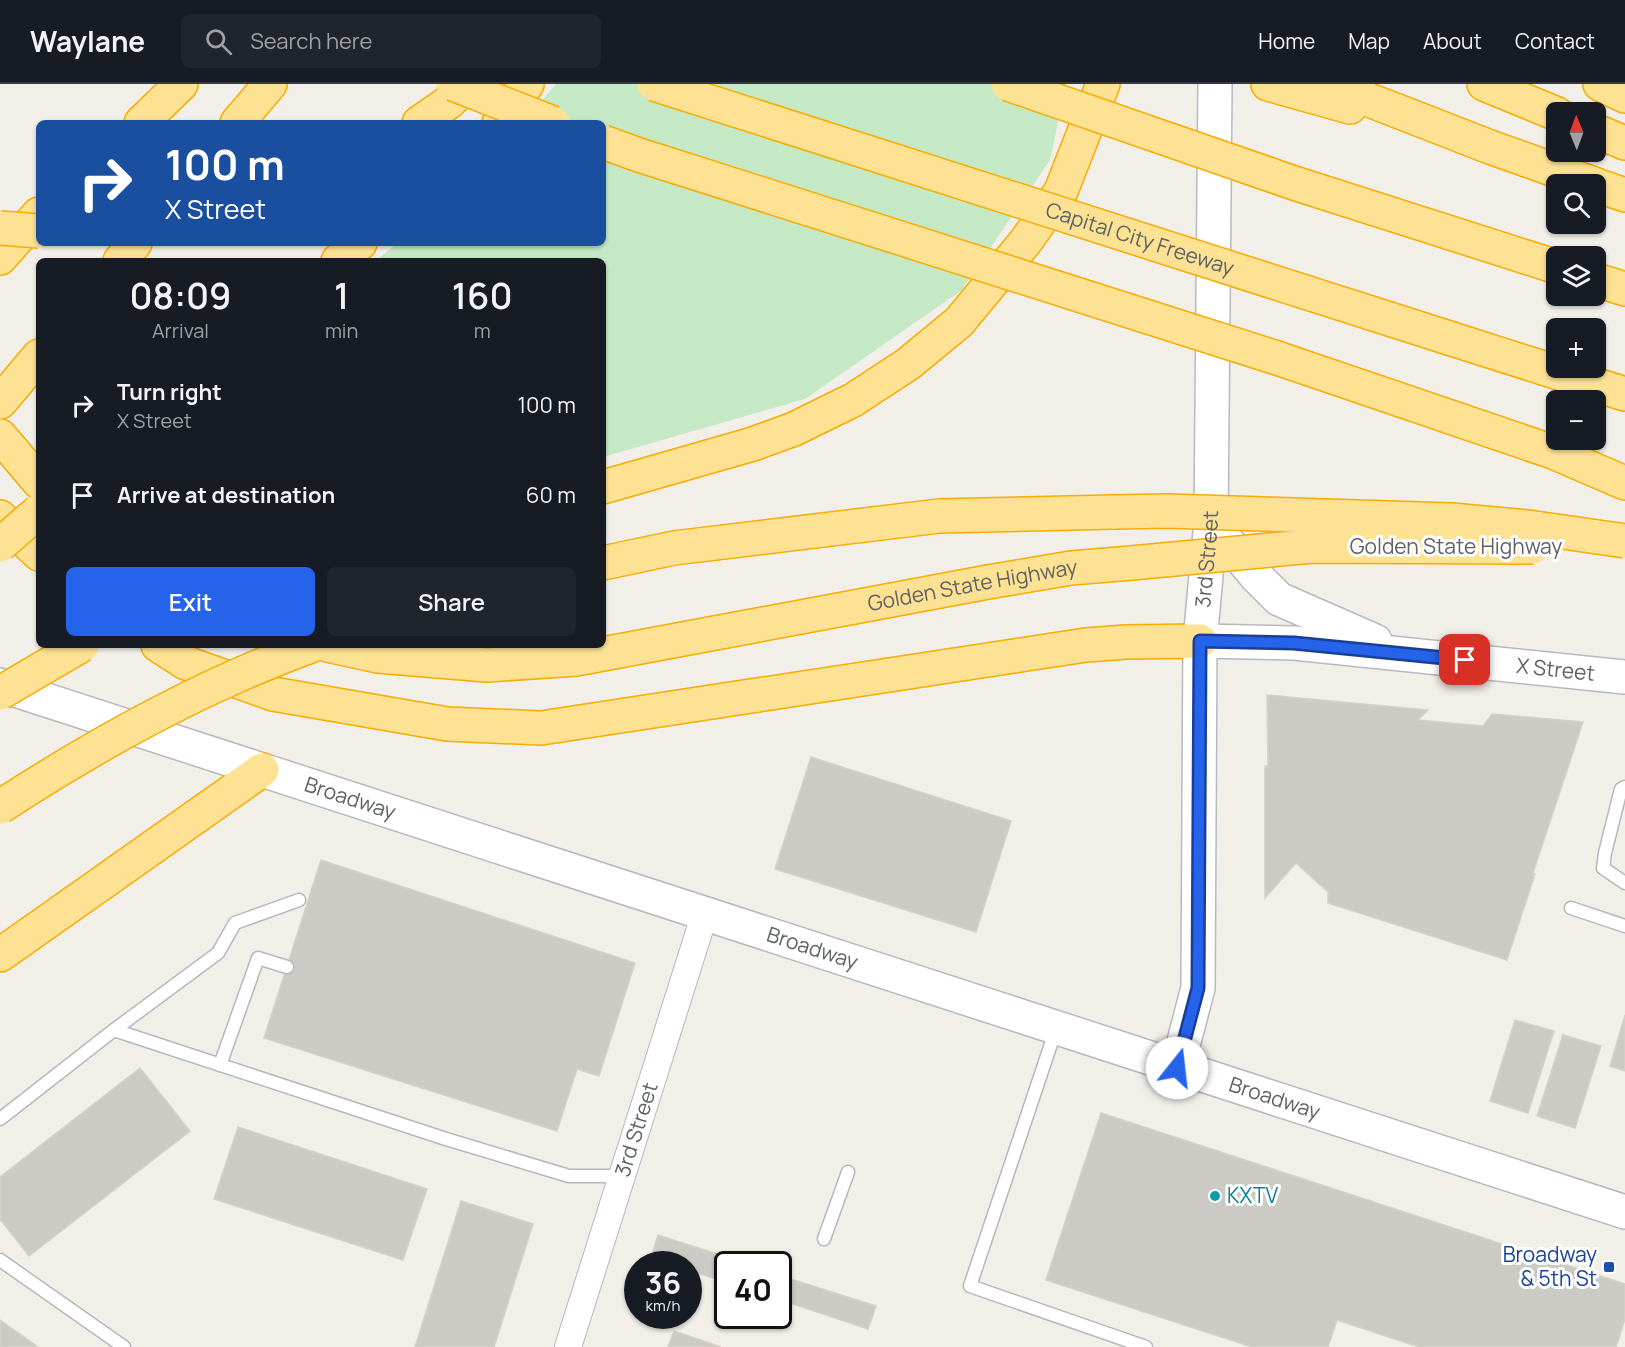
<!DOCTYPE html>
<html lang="en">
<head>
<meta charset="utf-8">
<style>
	:root { --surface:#171b24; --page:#20242c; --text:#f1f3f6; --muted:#9ea1a6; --line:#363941; --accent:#2563eb }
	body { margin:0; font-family:Manrope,sans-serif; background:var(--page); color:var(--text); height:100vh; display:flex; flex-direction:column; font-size:22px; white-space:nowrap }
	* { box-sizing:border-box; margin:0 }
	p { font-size:20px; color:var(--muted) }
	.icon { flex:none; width:33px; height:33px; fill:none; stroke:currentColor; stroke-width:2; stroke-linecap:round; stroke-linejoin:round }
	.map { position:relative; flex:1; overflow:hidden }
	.panel { position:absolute; left:36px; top:174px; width:570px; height:390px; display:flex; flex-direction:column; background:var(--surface); border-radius:9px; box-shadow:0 2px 4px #0004 }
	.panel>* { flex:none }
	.banner { position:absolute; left:36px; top:36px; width:570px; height:126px; border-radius:9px; box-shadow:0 2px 4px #0004; background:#1a4fa0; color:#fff; overflow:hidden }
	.needle { width:39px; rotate:359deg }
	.tools { position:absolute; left:1546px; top:18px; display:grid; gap:12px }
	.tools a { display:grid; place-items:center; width:60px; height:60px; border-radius:9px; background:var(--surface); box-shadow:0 2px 4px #0004; font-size:30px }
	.speed { position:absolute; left:624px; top:1167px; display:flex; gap:12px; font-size:30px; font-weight:700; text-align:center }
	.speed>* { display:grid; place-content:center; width:78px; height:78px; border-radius:50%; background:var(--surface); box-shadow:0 2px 4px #0004; line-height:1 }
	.speed small { font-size:15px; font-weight:400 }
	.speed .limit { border:3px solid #111; border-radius:9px; background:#fff; color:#111 }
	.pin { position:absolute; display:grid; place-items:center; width:51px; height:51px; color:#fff; margin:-26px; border-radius:12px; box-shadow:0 3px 9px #0006 }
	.me { position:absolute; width:66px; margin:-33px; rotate:16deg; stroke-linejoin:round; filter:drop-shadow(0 0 4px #0008) }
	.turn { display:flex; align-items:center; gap:21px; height:126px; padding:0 30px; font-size:27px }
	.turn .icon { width:78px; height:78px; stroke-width:2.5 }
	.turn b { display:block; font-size:42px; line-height:51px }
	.eta { display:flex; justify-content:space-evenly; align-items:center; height:102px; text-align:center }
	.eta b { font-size:36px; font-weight:600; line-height:42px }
	.button { display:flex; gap:12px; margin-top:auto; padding:12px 30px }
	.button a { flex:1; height:69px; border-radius:9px; background:var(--accent); color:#fff; font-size:24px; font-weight:600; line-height:69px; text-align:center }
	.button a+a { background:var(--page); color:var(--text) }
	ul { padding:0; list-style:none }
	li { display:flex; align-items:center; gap:18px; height:90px; padding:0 30px }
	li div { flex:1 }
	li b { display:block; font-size:22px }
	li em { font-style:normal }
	header { display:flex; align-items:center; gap:36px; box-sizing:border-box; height:84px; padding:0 30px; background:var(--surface); border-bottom:2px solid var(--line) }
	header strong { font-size:28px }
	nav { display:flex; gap:33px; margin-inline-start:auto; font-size:21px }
	.search { width:420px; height:54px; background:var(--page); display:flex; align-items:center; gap:15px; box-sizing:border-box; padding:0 21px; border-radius:9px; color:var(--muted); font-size:22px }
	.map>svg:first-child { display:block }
	.green { fill:#c5e8c5 }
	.building { fill:#cccac5; stroke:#d6d1c6; stroke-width:1.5 }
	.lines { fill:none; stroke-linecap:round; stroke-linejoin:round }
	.lane-casing { stroke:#b5b8bc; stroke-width:15 }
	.street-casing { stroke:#b5b8bc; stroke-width:28 }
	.secondary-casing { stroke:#b6babf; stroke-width:36 }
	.highway-casing { stroke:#f9ab00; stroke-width:36 }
	.lane { stroke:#fff; stroke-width:12 }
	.street { stroke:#fff; stroke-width:26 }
	.secondary { stroke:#fff; stroke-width:33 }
	.highway { stroke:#fde293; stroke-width:33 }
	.highway-bridge-casing { stroke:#f9ab00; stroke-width:36; stroke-linecap:butt }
	.highway-bridge { stroke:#fde293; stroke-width:33 }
	.route-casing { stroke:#184099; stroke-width:15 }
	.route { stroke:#2563eb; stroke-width:10 }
	.culture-dot { fill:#0f9aa8; stroke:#fff; stroke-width:2 }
	.transit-dot { fill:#1a4fb4; stroke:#fff; stroke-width:2 }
	.labels { text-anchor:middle; stroke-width:6; stroke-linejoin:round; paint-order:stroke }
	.street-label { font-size:21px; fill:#5f6368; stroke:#fff }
	.culture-label { font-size:21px; fill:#0d838f; stroke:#fff; text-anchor:start }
	.transit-label { font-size:21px; fill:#164399; stroke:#fff; text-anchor:end }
</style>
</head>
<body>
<header>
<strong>Waylane</strong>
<div class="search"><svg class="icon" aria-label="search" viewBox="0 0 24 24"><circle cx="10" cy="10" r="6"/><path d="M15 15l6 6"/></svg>Search here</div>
<nav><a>Home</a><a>Map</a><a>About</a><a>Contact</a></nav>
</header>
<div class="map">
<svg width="1625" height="1263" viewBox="0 0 1625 1263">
	<rect width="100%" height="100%" fill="#f1efe8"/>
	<!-- green -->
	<path class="green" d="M556,0H1066L1050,76L962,206L805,315L603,373V177H376L397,159H603V39H523Z"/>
	<!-- building -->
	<g class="building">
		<path d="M1267,611L1428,626L1418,636L1483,642L1492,630L1583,638L1533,789L1535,790L1507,876L1328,819V808L1296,779L1265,814V682H1268Z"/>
		<path d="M811,673L1011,737L976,848L775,785Z"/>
		<path d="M321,776L635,879L599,992L577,985L557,1047L264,954Z"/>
		<path d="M1625,931V987L1610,982Z"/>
		<path d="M1515,936L1554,947L1528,1029L1490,1017Z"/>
		<path d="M1563,951L1601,962L1575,1044L1537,1032Z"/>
		<path d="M140,984L190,1047L29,1172L0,1135V1093Z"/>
		<path d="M1101,1029L1625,1200V1235L1616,1263H1419L1337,1236L1328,1263H1252L1046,1196Z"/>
		<path d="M238,1043L427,1105L403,1176L214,1115Z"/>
		<path d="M461,1117L533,1140L494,1263H415Z"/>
		<path d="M658,1151L748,1180H728V1199L688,1186V1180H672L651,1174Z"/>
		<path d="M778,1191L876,1222L868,1245L778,1215Z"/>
		<path d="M0,1236L38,1263H0Z"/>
		<path d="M674,1247L721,1263H668Z"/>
	</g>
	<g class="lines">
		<!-- lane casing -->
		<g class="lane-casing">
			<g id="lane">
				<path d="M1625,703L1621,705L1605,769L1603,784L1625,799"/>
				<path d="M1571,824L1625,842"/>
				<path d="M1056,945L970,1202L1146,1263"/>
				<path d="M114,946L446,1055L569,1092H622"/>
				<path d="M220,981L258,874L287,883"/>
				<path d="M0,1035L114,946L218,869L235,839L299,816"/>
				<path d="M824,1155L848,1088"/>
				<path d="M0,1176L124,1263"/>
			</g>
		</g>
		<!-- street casing -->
		<g class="street-casing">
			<g id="street">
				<path id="s1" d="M568,1263L705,829"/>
			</g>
		</g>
		<!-- secondary casing -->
		<g class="secondary-casing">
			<g id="secondary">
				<path d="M1221,450L1256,492L1279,515L1375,557"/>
				<path id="s2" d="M1200,557L1294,559L1625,593"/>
				<path id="s3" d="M0,601L1625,1128"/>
				<path id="s4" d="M1177,984L1198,904L1200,557L1211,437L1215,0"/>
			</g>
		</g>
		<!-- highway casing -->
		<g class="highway-casing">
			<g id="highway">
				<path d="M1268,0L1350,23"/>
				<path d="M1328,0L1490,63L1594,100"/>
				<path d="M1484,0L1557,30"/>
				<path d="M1600,0L1625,12"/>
				<path d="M141,39L181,0"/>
				<path d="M237,39L270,0"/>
				<path d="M419,39L449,18L468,0"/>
				<path d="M499,39L527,0"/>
				<path d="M1596,47L1625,59"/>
				<path d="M1297,100L1557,183"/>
				<path d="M1596,101L1625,111"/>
				<path d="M0,174L39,130"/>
				<path d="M120,177L135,159"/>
				<path d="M338,177L360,159"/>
				<path d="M1596,196L1625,205"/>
				<path d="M1452,255L1625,310"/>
				<path d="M1277,274L1553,368L1625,399"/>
				<path d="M0,318L39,272"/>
				<path d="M0,352L39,398"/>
				<path d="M603,403L753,360L794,345L853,316L908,280L959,238L1026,157L1061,107L1103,0"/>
				<path d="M0,433L39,470"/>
				<path d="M603,479L674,464L939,432L1114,428"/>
				<path d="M158,561L186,579L273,610L447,640L541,644L1086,561L1126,558L1200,557"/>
				<path id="s5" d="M327,561L378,572L487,581L576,575L988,498L1071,484L1131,479"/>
				<path d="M0,871L262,686"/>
			</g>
		</g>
		<!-- lane -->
		<use href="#lane" class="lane"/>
		<!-- street -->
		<use href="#street" class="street"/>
		<!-- secondary -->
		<use href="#secondary" class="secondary"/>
		<!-- highway -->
		<use href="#highway" class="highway"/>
		<!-- highway-bridge casing -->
		<g class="highway-bridge-casing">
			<g id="highway-bridge">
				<path d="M453,0L553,39"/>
				<path id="s6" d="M654,0L1452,255"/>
				<path d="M1008,0L1297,100"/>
				<path d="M603,58L639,71L1277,274"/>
				<path d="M0,144L39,147"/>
				<path d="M1114,428L1167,427L1451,436L1528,443L1625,457"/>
				<path d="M0,461L39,427"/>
				<path d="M1131,479L1313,462L1533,463"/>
				<path d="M0,609L82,561"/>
				<path d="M0,723C98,659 203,601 313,561"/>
			</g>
		</g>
		<!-- highway-bridge -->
		<use href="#highway-bridge" class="highway-bridge"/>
	</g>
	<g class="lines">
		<!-- route casing -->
		<g class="route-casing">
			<path id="route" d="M1177,984L1198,904L1200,557L1294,559L1465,576"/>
		</g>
		<!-- route -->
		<use href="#route" class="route"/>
	</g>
	<!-- markers -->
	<circle class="culture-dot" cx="1215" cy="1112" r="6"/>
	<rect class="transit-dot" x="1603" y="1177" width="12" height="12" rx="3"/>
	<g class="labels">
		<!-- street labels -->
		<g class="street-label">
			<text dy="7" stroke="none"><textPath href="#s6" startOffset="510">Capital City Freeway</textPath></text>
			<text x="1456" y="470">Golden State Highway</text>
			<text dy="7" stroke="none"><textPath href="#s4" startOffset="512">3rd Street</textPath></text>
			<text dy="7" stroke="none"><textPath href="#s5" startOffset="654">Golden State Highway</textPath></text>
			<text dy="7" stroke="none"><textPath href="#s2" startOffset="357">X Street</textPath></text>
			<text dy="7" stroke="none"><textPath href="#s3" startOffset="368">Broadway</textPath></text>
			<text dy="7" stroke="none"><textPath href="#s3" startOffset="854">Broadway</textPath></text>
			<text dy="7" stroke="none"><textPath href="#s3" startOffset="1340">Broadway</textPath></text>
			<text dy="7" stroke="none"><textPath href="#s1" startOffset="228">3rd Street</textPath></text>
		</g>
		<!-- culture labels -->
		<g class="culture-label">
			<text x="1227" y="1119">KXTV</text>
		</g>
		<!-- transit labels -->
		<g class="transit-label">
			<text x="1597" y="1178">Broadway<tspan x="1597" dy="24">&amp; 5th St</tspan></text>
		</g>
	</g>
</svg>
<div class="tools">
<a><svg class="needle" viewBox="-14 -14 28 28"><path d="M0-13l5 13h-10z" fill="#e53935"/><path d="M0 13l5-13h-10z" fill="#9ea1a6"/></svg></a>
<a><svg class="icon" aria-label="search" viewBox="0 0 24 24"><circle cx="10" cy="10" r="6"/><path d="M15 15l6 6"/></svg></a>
<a><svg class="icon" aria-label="layers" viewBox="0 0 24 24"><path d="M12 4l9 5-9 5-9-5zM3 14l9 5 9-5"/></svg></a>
<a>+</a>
<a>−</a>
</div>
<div class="speed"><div>36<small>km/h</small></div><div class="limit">40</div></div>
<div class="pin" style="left:1465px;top:576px;background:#d93025"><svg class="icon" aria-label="arrive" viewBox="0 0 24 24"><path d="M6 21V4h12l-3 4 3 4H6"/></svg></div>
<svg class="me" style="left:1177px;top:984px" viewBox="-20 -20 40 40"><circle r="19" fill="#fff"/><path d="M0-13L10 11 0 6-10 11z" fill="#2563eb"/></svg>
<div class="banner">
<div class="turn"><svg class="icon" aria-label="right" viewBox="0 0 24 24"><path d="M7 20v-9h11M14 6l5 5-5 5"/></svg><div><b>100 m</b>X Street</div></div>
</div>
<section class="panel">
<div class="eta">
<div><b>08:09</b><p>Arrival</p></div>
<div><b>1</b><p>min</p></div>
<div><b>160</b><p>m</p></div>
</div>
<ul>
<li><svg class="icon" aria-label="right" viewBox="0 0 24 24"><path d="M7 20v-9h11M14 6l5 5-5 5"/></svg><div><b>Turn right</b><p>X Street</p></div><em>100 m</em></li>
<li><svg class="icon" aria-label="arrive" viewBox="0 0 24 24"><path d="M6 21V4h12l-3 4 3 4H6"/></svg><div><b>Arrive at destination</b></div><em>60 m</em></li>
</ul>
<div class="button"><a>Exit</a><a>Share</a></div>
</section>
</div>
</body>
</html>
